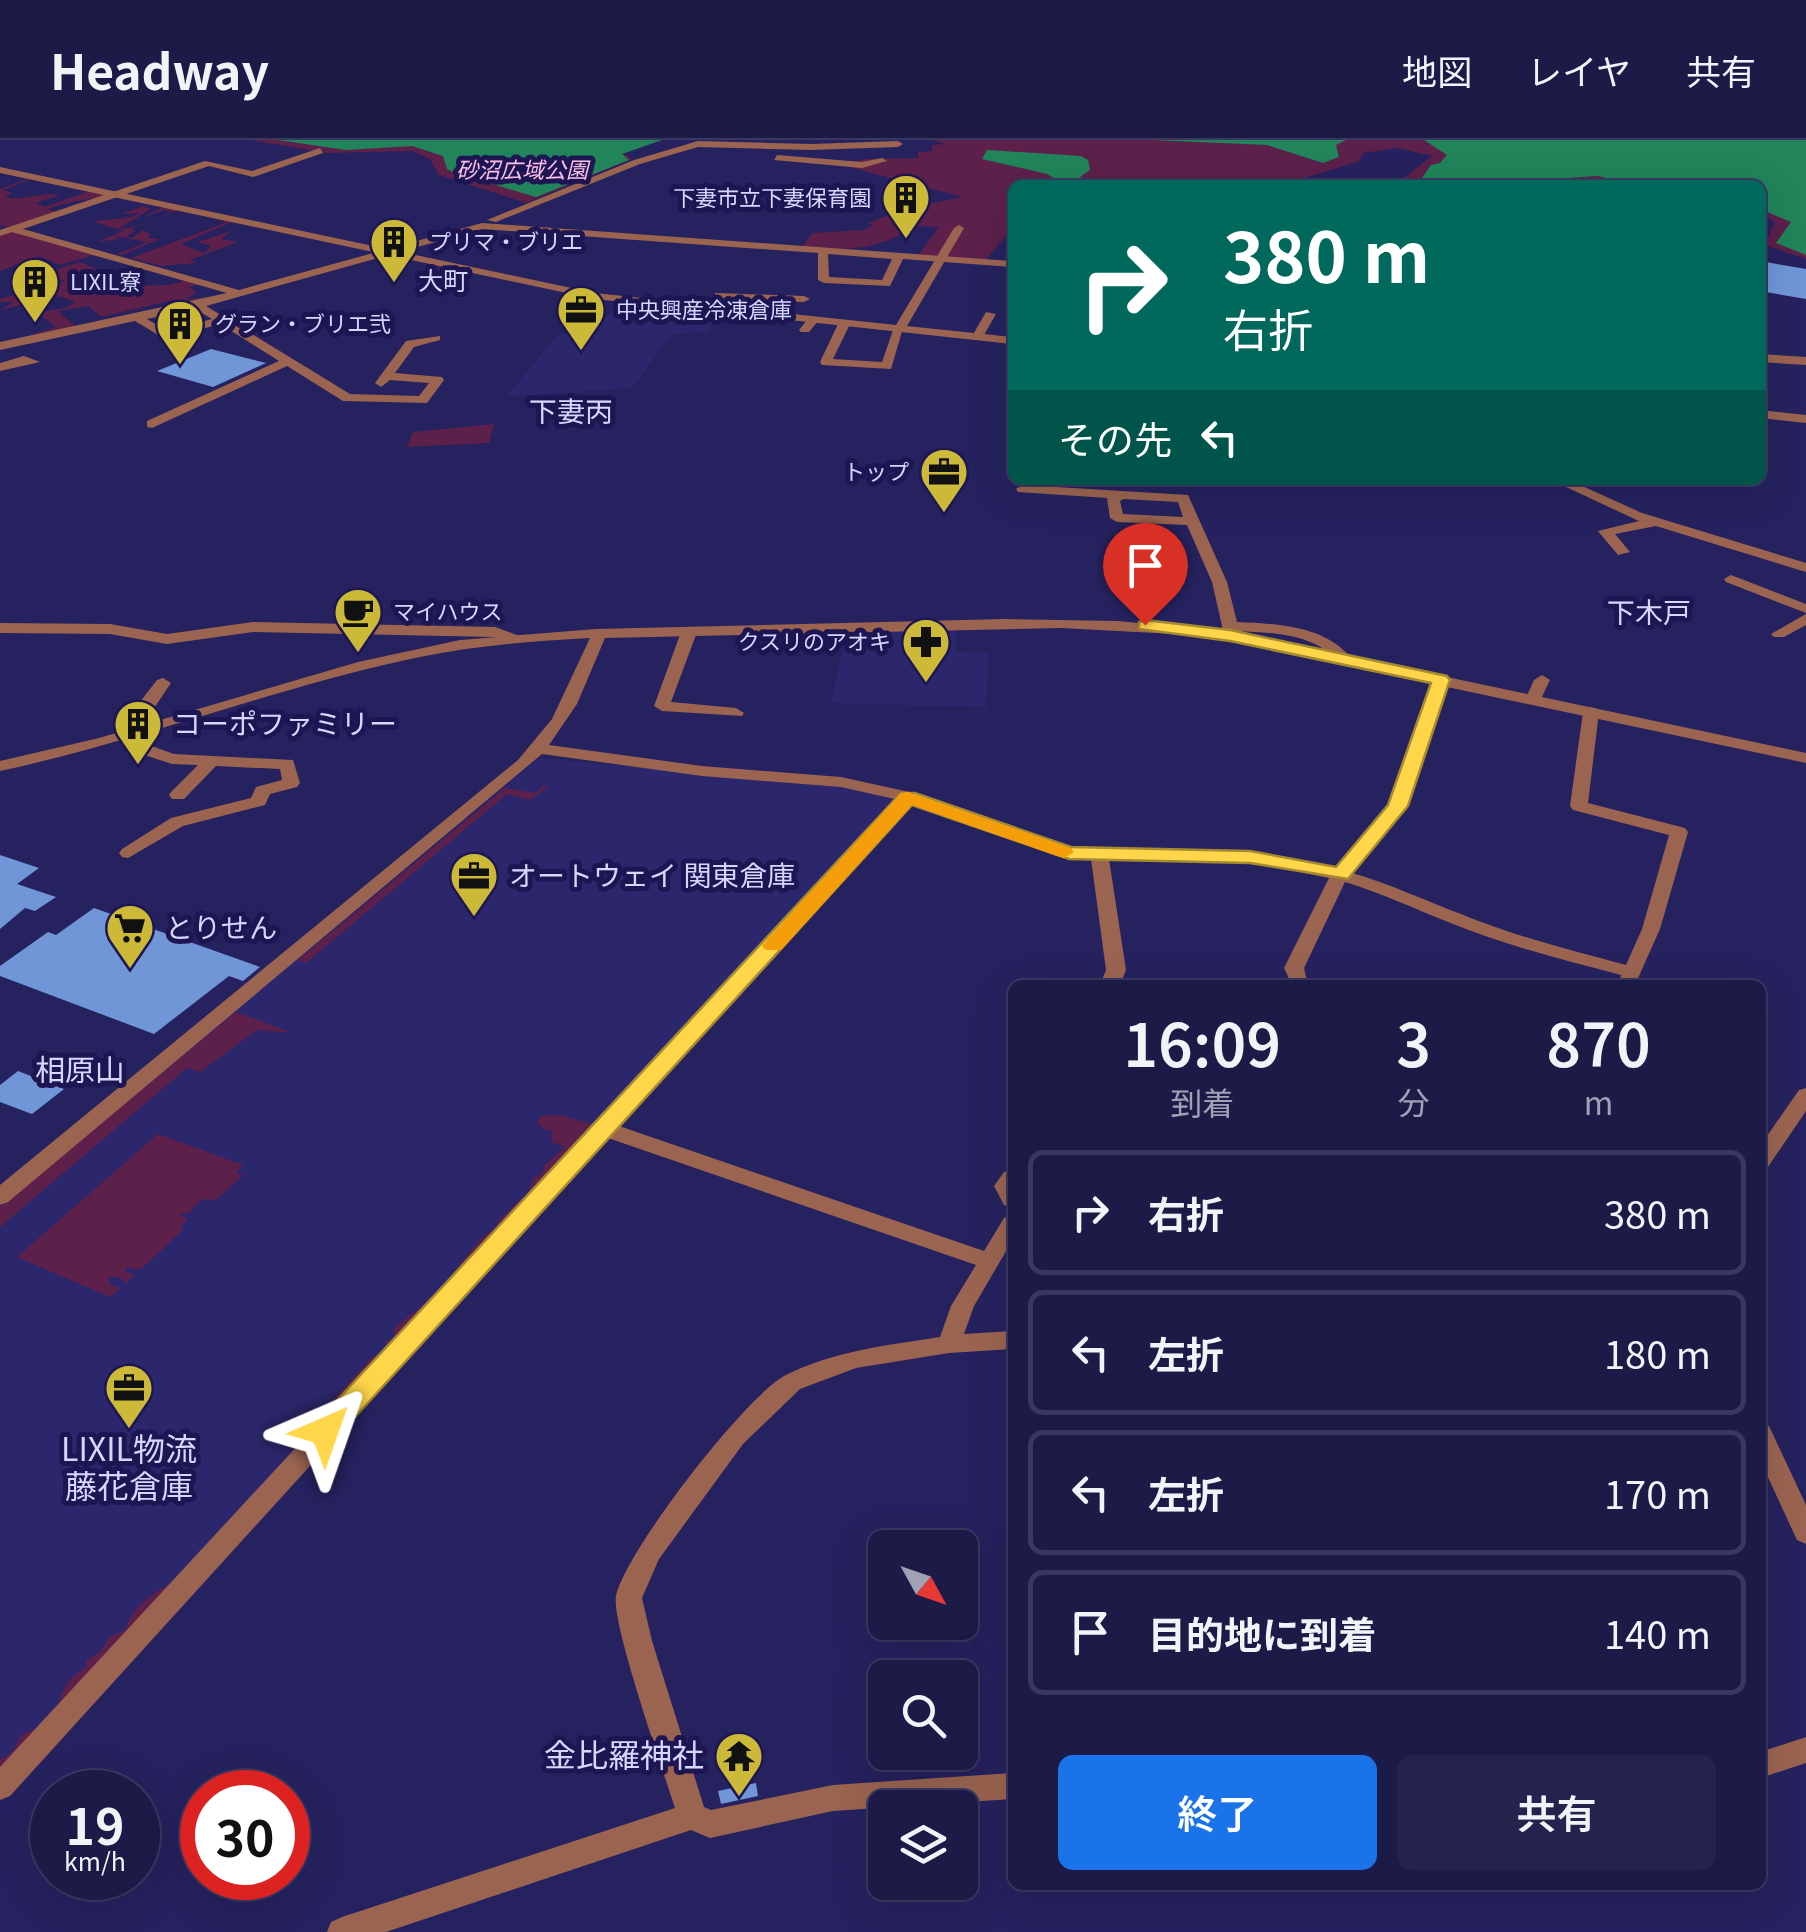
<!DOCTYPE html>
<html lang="ja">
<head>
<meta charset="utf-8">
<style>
	:root { --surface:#1c1a47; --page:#25234e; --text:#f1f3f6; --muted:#a0a1b4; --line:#3a3860; --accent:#1a73e8 }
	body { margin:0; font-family:Georgia,"Noto Sans JP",serif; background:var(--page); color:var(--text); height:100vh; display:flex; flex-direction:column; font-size:38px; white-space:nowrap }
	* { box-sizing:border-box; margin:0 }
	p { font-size:32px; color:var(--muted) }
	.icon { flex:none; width:55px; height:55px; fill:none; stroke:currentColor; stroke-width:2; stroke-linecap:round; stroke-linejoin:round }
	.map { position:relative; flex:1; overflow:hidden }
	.drawer { position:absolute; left:1008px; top:840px; width:758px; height:910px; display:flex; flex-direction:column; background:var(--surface); border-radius:15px; box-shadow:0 10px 40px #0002,0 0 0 2px var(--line) }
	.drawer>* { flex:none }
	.hud { position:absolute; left:1008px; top:40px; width:758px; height:305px; border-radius:15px; box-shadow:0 10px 40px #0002,0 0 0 2px var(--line); background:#00695c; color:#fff; overflow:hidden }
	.needle { width:65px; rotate:130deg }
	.fabs { position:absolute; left:868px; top:1390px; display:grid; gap:20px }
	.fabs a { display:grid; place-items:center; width:110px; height:110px; border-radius:15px; background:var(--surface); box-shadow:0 10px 40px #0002,0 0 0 2px var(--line); font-size:50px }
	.speed { position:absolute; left:30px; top:1630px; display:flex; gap:20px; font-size:50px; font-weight:700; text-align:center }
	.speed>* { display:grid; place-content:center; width:130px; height:130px; border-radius:50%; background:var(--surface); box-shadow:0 10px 40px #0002,0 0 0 2px var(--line); line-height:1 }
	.speed small { font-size:25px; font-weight:400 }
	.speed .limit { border:15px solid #d22; background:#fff; color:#111 }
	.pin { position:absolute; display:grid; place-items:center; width:85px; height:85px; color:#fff; margin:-102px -42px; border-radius:50% 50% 50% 0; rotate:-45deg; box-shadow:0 0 10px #0007 }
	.pin .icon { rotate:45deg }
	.me { position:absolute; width:110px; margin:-55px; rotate:43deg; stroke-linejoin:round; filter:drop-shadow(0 0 8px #0008) }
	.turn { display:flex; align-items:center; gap:35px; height:210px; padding:0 50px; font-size:45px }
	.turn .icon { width:130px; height:130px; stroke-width:2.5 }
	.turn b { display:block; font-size:70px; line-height:85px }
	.then { display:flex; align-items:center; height:95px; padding:0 50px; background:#0003; gap:20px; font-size:38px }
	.eta { display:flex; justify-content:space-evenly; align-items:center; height:170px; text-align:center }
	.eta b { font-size:60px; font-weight:600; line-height:70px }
	.button { display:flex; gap:20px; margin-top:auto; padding:20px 50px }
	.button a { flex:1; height:115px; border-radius:15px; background:var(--accent); color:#fff; font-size:40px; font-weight:600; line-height:115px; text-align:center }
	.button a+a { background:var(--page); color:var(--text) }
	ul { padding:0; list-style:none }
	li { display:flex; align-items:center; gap:30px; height:125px; margin:0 20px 15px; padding:0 30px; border:5px solid var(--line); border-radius:15px }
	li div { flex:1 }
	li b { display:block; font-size:38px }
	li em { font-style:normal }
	header { display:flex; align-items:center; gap:60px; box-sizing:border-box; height:140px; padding:0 50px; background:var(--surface); border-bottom:2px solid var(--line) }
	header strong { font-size:48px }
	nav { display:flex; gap:55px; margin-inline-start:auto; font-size:35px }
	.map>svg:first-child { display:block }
	.built { fill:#2c276c }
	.green { fill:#5c204b }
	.water { fill:#21845a }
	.building { fill:#7096d7 }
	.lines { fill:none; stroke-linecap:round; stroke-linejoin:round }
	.minor { fill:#9b6451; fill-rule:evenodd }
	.tertiary { fill:#9b6451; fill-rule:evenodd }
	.route { fill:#ffd54a; stroke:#a68a30; stroke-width:2.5 }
	.slow { fill:#f59e0b }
	.labels { text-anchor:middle; stroke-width:10; stroke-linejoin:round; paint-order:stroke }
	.far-park-label { font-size:22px; font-style:italic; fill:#fbbfe5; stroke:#1d1653 }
	.far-poi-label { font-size:22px; fill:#d4d8fe; stroke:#1d1653; text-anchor:start }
	.far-neighbourhood-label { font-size:25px; fill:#d4d8fe; stroke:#1d1653 }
	.far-quarter-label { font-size:28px; fill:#d4d8fe; stroke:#1d1653 }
	.poi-label { font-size:28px; fill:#d4d8fe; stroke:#1d1653; text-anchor:start }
	.neighbourhood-label { font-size:30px; fill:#d4d8fe; stroke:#1d1653 }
	.near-poi-label { font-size:32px; fill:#d4d8fe; stroke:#1d1653 }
</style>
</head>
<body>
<header>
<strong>Headway</strong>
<nav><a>地図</a><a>レイヤ</a><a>共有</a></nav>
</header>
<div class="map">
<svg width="1806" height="1792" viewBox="0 0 1806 1792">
	<rect width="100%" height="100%" fill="#25225f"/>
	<!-- built -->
	<g class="built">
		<path d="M619,164L713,175L710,192L672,194L632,248L506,257L558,194L587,193Z"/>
		<path d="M958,485L955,512L989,513L986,567L831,563L847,488Z"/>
		<path d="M539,618L835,645L900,659L0,1635V1067Z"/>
	</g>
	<!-- green -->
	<g class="green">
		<path d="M250,0H662L623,13L632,19L526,63L439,35L430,19L412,11L328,13Z"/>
		<path d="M931,0H1806V119L1765,105L1775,82L1760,74V45H1405L1401,40L1432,16L1398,8L1363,13L1360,21L1281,45H1012V89L984,122L917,117L939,87L915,86C879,110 849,111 802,107L812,93L864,90L874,85L867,84L905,68L963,57L841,25L865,19L918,18V12L933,11L931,5L946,4Z"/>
		<path d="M27,39H31L3,50L12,53L5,57C24,62 40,51 60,55L36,63L44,67L90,51L109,55C89,60 70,61 48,69L59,73L12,89L0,85V49Z"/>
		<path d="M143,66L151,69L118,89L138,86L172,72L165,70L143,77L163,67L179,70L131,89L136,91L127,96L132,98L143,90L151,94L148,98L160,99L122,115L117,114L147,102L115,96L119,99L97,102L123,91L94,82C111,77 124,82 140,73L121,74Z"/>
		<path d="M220,80L232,82L181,104L204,113L211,106L197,102L232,91L221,99L238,102L190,120L197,123L162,126L131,118L225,83Z"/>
		<path d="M11,91L99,114L59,125L39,116L0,131V94Z"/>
		<path d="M80,122L135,146L169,145L196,138L205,143L189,147L197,153L185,159L209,157L174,163L181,162L178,159L101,177L88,166L58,171L77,188L32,195L56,187L40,175L27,174L66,168L75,162L60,156L0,170L14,162H0V159L65,141L41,134Z"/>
		<path d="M494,284L489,303L407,307L413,292Z"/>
		<path d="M543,646L548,647L530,660L507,654L306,823L298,820L505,648L536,653Z"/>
		<path d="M236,872L293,893L257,890L200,932L187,928L0,1087V1067Z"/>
		<path d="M560,975L598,986L320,1283L315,1272L334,1259L370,1219L387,1209L386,1202L395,1197L393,1189C408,1176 423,1166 438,1151C456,1132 475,1100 496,1087L500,1079L529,1052L533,1038L540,1036L545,1025L565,1007L552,1002V991L543,989L537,982L541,976Z"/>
		<path d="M158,994L243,1025L236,1032L243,1035L216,1060L202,1059L190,1072L179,1075L188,1079L180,1087L184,1089L140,1130L127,1127L125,1131L134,1135L125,1144L120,1137H110L109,1145L121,1148L110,1157L17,1117Z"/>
		<path d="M169,1445L0,1634V1620L13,1611L21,1595L37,1588C42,1579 56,1568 58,1564C66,1544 65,1541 86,1527V1521L101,1511L108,1498L126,1490C128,1471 153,1452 169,1445Z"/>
	</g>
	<!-- water -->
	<g class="water">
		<path d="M278,0H662L622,14L629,20L536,57L455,33L447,29L443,16L412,6L346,10Z"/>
		<path d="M1152,0H1346L1336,5L1339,17L1323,23L1267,5Z"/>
		<path d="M1424,0H1806V115L1776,103L1791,82L1760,69V45H1642L1597,36L1554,39L1557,42L1551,45H1424L1420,41L1431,25L1440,23L1447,15Z"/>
		<path d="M987,10L1081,16L1088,20L1090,30L1080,37L1102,45H1048L1055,39L1047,34L982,19Z"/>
	</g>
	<!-- building -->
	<g class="building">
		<path d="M1760,121L1806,129V159L1760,151Z"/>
		<path d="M211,209L266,223L213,247L157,231Z"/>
		<path d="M0,715L39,728L17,744L56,757L35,771L25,768L0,789Z"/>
		<path d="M94,768L260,827L243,841L229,836L154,894L0,836V826L48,792L56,795Z"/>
		<path d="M18,931L64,949L32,974L0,962V945Z"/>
		<path d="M756,1643L758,1656L721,1664L718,1651Z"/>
	</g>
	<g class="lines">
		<!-- minor -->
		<g class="minor">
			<path d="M698,1L811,4L898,1L903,4L898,7L811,10L698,7L640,24L496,82L487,80L634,20Z"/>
			<path d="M320,8L323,13L253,37L209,26L23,89L239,150L482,83L1012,121V127L903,119L890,146L824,143L818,140V113L482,89L206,166L350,254L419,256L429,243L390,240L381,247L375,243L406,201L440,196V200L414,207L395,233L442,237L444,240L427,263L343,261L287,226L152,288L147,287V281L279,221L220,184L165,199L135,181L0,210V202L227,153L12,92L0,96V90L205,21L252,31ZM828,114L892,119L882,140L829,137ZM195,169L212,179L167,191L147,179Z"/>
			<path d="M777,15L862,22L882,18L887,21L862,28L774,20Z"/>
			<path d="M715,153L804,156L810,159L804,162L726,159L730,173L724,176L718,173Z"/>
			<path d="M986,172L996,174L981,200H973L971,198Z"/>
			<path d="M808,179L818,181L809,192H801L799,190Z"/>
			<path d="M844,181L850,184L833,219L882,222L893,190L903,188L891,229L822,225L820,222L838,184Z"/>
			<path d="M1760,214L1806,217V225L1760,222Z"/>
			<path d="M24,216L40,222L0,231V223Z"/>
			<path d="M1412,340H1428L1417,346L1412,345Z"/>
			<path d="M1551,340H1569L1642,373L1806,423V432L1656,386L1615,394L1630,412L1618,415L1598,391L1639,381Z"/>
			<path d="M1023,345L1188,355L1227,442L1237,482C1279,484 1325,485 1353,520L1350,523H1340C1313,493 1275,493 1237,491L1235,499H1225L1212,442L1187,385L1117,382L1110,378L1107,358L1018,352L1016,349ZM1124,359L1178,362L1183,377L1123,374L1120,361Z"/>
			<path d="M1731,435L1806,464V473L1726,442L1724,439Z"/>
			<path d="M1806,474V485L1784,497H1774L1771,494Z"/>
			<path d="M253,482L495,487L525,498L517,503L494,497L253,492L167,504L110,494L0,493V483L110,484L167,494Z"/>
			<path d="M689,487L697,492L671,562L736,568L744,573L742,576L662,571L654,566L681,492Z"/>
			<path d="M1441,535L1449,540L1407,667L1352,733C1390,744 1424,760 1461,774C1514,796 1570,810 1626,825L1642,789L1669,695L1573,670L1570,666L1583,572L1591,567L1597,569L1599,572L1588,663L1685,688L1688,692L1660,789L1635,845H1619L1621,835C1563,820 1504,805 1448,782C1413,768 1381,753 1345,742L1304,828L1306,837L1317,845H1292L1284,828L1329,738L1250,722L1109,719L1126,830L1120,845H1100L1106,830L1091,719L1063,717L911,664L619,986L984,1111L1004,1078L1012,1075V1101L974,1166L964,1194L1012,1191V1209L949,1213L856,1228L800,1249L743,1304L659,1419L642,1458L652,1501L704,1667L711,1670L833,1645L1012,1633V1659L833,1671L710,1698L691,1690L386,1792H327L331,1782L342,1777L675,1668C664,1633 611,1483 616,1456C625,1412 746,1255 786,1235C834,1211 888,1205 940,1197L951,1166L976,1125L608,998L10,1656L0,1660V1627L902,653H914L1071,708L1250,712L1336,729L1390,666L1433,540Z"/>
			<path d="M1542,535L1550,540L1539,563H1527L1525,560L1534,540Z"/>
			<path d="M163,538L171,543L146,580L143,603L174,614L293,620L300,643L297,647L270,654L265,665L183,686L128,718L122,717L119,713L122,709L171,678L251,658L256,647L282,640L280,629L216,626L184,659H172L169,655L172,651L198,625L172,624L129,610C119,583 142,560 157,540Z"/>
			<path d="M1012,1030V1068L1004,1065L994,1046L1004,1032Z"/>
			<path d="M1806,1597V1623L1760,1638V1612Z"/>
		</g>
		<!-- tertiary -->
		<g class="tertiary">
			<path d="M0,27L595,153L896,185L954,88L959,85L964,88L907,186L1012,197V204L595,159L0,33Z"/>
			<path d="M1760,270L1806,275V283L1760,278Z"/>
			<path d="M1004,479L1117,481L1230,491L1806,613V623L1230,501L1174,494L1061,488L605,498L577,564L549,605L702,626L841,637L914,653L917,657L908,662L841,647L702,636L542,614L8,1062L0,1065V1045L518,620L552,579L590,498C531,501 472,506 415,518C274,548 140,601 0,631V621L99,598L358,522L460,500L596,489Z"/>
			<path d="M1806,948V971L1768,1027L1760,1029V1006L1799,950Z"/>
			<path d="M1760,1283L1769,1286L1806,1365V1404L1797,1400L1760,1320Z"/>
		</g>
	</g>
	<!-- route -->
	<path class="route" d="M1145,480L1230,490L1447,536L1450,540L1408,666L1348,739L1250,723L1069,719L912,665L335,1299L325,1302L315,1299L311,1291L315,1284L901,653H915L1071,707L1250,711L1336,727L1388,665L1431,543L1230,501L1139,489V482Z"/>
	<!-- slow -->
	<path class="slow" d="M908,652L1071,708L1074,712L1064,718L1057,716L912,665L781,810H766L762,806L766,801L901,653Z"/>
	<!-- icons -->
	<defs>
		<g id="building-pin" transform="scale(2.5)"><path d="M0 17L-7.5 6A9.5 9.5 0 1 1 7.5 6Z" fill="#ccb938" stroke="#1d1653"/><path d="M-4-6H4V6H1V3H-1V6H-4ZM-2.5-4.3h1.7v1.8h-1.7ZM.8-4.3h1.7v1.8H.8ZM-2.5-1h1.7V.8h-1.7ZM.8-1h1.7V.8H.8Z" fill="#111"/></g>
		<g id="office-pin" transform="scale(2.5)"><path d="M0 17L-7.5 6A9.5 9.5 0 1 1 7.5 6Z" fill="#ccb938" stroke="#1d1653"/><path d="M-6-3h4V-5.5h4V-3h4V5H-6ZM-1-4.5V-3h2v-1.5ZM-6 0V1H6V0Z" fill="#111"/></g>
		<g id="cafe-pin" transform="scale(2.5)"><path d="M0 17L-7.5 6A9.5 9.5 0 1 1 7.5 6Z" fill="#ccb938" stroke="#1d1653"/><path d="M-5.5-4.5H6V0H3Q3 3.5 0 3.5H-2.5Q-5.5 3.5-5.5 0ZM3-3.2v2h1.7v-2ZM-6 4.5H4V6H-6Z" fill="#111"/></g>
		<g id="pharmacy-pin" transform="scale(2.5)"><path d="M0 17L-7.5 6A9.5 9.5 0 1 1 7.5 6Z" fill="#ccb938" stroke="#1d1653"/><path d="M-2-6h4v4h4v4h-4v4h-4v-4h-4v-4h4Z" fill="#111"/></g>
		<g id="supermarket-pin" transform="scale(2.5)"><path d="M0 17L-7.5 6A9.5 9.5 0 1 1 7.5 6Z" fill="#ccb938" stroke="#1d1653"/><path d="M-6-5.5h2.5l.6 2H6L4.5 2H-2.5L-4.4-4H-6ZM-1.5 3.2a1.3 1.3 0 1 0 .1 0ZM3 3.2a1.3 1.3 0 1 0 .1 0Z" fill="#111"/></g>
		<g id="temple-pin" transform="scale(2.5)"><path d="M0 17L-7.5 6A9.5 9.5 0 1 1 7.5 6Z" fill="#ccb938" stroke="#1d1653"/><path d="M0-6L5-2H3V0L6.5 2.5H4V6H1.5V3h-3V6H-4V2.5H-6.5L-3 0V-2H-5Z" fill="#111"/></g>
	</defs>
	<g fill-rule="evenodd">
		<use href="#building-pin" x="906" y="58"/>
		<use href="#building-pin" x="394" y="102"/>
		<use href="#building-pin" x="35" y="142"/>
		<use href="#office-pin" x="581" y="170"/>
		<use href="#building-pin" x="180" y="184"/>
		<use href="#office-pin" x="944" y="332"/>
		<use href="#cafe-pin" x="358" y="472"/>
		<use href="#pharmacy-pin" x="926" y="502"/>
		<use href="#building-pin" x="138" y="584"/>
		<use href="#office-pin" x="474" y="736"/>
		<use href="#supermarket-pin" x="130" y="788"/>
		<use href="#office-pin" x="129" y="1248"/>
		<use href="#temple-pin" x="739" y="1616"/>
	</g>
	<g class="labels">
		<!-- far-park labels -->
		<g class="far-park-label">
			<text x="522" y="38">砂沼広域公園</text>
		</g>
		<!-- far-poi labels -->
		<g class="far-poi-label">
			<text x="871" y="66" text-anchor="end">下妻市立下妻保育園</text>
			<text x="429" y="110">プリマ・ブリエ</text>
			<text x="70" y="150">LIXIL寮</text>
			<text x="616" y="178">中央興産冷凍倉庫</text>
			<text x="215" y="192">グラン・ブリエ弐</text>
			<text x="909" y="340" text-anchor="end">トップ</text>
			<text x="393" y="480">マイハウス</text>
			<text x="891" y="510" text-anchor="end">クスリのアオキ</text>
		</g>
		<!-- far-neighbourhood labels -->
		<g class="far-neighbourhood-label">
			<text x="443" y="150">大町</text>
		</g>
		<!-- far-quarter labels -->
		<g class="far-quarter-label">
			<text x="571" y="282">下妻丙</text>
			<text x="1649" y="483">下木戸</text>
		</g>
		<!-- poi labels -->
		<g class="poi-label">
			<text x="173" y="594">コーポファミリー</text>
			<text x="509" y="746">オートウェイ 関東倉庫</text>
			<text x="165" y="798">とりせん</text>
		</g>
		<!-- neighbourhood labels -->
		<g class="neighbourhood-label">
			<text x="80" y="941">相原山</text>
		</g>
		<!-- near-poi labels -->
		<g class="near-poi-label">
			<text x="129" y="1321">LIXIL物流<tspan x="129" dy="37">藤花倉庫</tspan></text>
			<text x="704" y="1627" text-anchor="end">金比羅神社</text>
		</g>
	</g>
</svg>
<div class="fabs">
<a><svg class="needle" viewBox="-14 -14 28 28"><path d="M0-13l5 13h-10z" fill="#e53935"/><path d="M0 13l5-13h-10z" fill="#a0a1b4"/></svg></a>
<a><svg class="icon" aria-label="search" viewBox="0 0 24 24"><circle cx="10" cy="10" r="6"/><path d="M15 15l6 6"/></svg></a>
<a><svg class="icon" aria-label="layers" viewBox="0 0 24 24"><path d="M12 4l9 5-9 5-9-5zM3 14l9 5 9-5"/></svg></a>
</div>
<div class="speed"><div>19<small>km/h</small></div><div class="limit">30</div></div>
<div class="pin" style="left:1145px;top:485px;background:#d93025"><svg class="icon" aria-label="arrive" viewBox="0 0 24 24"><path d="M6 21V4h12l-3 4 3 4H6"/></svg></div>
<svg class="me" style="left:325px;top:1291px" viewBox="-20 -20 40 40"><path d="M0-17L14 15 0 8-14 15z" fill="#ffd54a" stroke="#fff" stroke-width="4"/></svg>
<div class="hud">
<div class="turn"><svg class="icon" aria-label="right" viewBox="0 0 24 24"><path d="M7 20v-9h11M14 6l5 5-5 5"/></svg><div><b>380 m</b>右折</div></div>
<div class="then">その先<svg class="icon" aria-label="left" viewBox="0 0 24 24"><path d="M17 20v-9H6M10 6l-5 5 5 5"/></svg></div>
</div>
<section class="drawer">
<div class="eta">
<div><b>16:09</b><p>到着</p></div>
<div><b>3</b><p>分</p></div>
<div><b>870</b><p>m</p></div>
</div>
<ul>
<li><svg class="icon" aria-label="right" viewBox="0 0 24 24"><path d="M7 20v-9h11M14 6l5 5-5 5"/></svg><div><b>右折</b></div><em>380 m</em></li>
<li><svg class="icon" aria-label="left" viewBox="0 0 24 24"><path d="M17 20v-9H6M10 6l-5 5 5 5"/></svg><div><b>左折</b></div><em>180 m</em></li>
<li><svg class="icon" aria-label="left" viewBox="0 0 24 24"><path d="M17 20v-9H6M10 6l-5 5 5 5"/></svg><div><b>左折</b></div><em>170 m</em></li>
<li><svg class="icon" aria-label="arrive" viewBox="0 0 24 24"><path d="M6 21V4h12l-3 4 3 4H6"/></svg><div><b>目的地に到着</b></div><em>140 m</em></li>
</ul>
<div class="button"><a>終了</a><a>共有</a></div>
</section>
</div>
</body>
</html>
